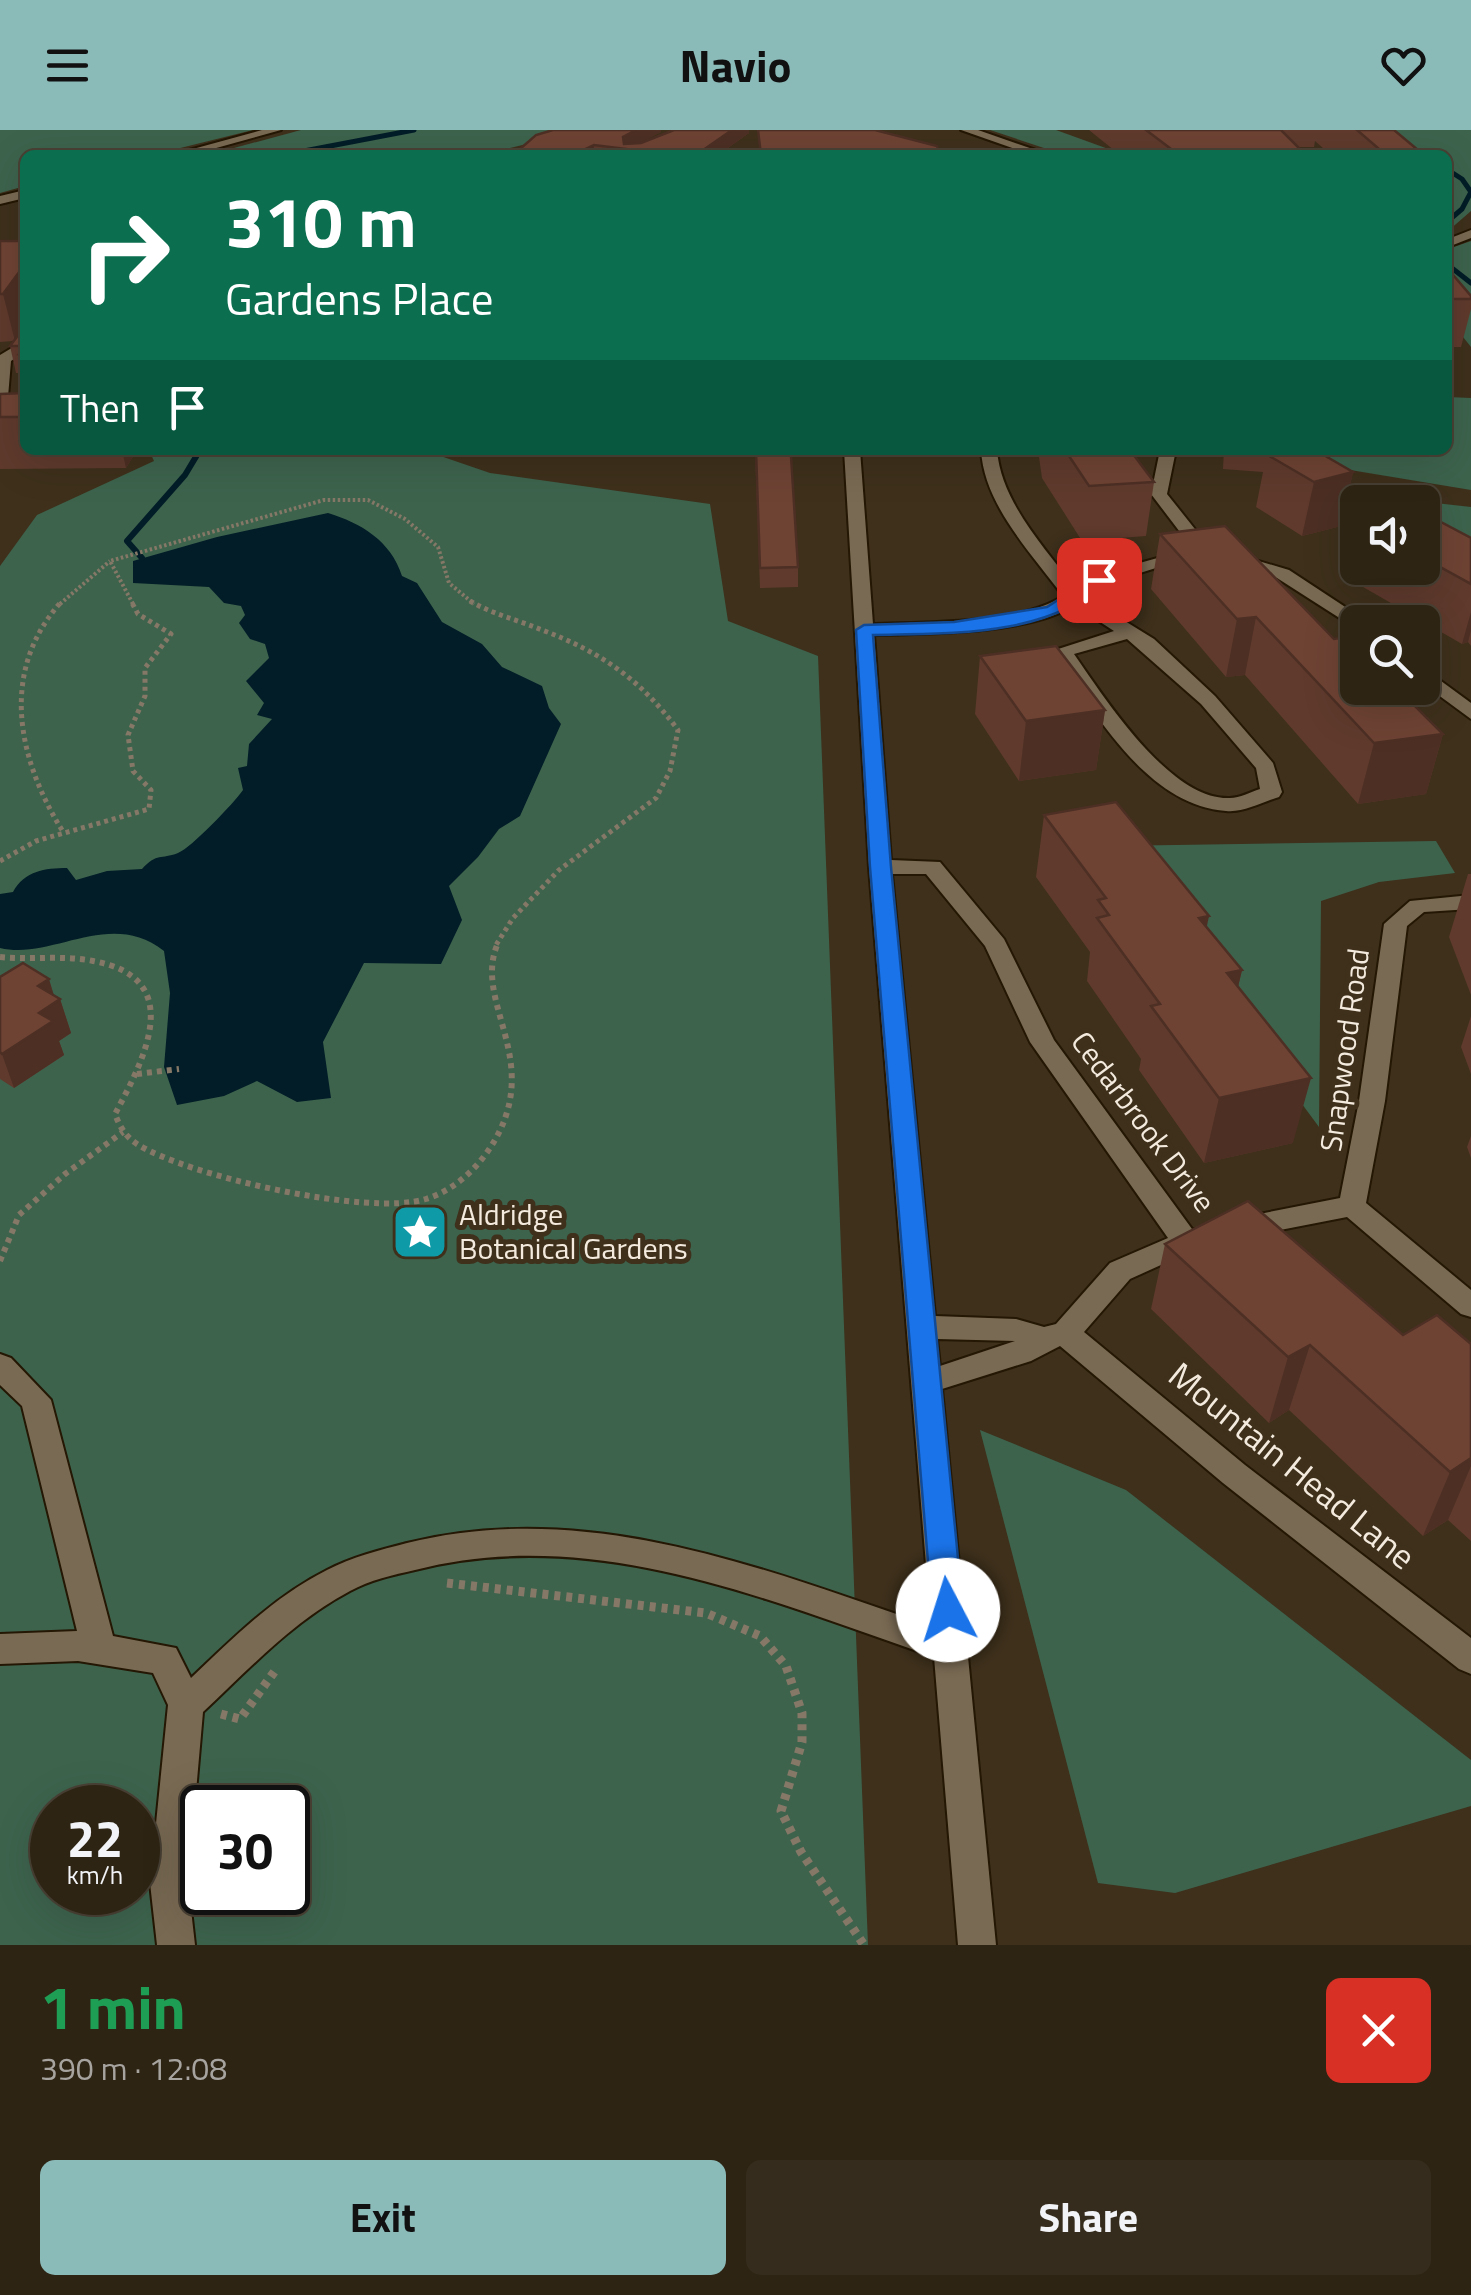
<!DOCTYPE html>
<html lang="en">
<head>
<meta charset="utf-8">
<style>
	:root { --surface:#2e2414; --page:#362c1d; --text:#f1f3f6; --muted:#a7a4a0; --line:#494134; --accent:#8bbbb9 }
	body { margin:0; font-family:"Titillium Web",sans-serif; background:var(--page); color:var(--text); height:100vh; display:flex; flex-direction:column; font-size:38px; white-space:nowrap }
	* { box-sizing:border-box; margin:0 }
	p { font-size:32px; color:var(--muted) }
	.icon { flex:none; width:55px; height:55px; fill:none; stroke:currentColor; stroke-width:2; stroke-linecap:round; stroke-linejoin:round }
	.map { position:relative; height:1815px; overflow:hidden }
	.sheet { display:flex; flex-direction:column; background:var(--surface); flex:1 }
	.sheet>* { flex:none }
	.top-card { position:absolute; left:20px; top:20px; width:1432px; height:305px; border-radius:15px; box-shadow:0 10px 40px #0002,0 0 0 2px var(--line); background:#0b6e4f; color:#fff; overflow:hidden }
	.tools { position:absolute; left:1340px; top:355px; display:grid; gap:20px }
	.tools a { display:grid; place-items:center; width:100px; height:100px; border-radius:15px; background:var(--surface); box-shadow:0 10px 40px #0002,0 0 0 2px var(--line); font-size:50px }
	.speed { position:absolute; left:30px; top:1655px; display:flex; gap:20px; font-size:50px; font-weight:700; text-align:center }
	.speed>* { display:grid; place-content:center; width:130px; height:130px; border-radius:50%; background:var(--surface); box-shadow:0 10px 40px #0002,0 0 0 2px var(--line); line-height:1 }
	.speed small { font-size:25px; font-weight:400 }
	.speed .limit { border:5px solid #111; border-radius:15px; background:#fff; color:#111 }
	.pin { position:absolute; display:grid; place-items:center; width:85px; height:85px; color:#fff; margin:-42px; border-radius:20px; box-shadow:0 5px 15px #0006 }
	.me { position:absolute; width:110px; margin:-55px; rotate:355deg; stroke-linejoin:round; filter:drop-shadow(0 0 8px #0008) }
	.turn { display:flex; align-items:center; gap:35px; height:210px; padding:0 40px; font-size:45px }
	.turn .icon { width:130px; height:130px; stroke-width:2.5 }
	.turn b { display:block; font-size:70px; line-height:85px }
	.then { display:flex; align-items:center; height:95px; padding:0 40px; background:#0003; gap:20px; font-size:38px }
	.round { display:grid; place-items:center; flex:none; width:105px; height:105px; border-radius:15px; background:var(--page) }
	.overview { display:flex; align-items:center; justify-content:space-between; height:170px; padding:0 40px }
	h1 { font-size:60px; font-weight:700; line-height:75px; color:#1e9e55 }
	.action { display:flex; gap:20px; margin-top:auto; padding:20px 40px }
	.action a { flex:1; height:115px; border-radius:15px; background:var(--accent); color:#111; font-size:40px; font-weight:700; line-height:115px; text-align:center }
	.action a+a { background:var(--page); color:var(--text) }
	header { display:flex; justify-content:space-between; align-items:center; height:130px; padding:0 40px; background:var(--accent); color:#111; font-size:45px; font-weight:700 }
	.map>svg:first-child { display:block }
	.green { fill:#3d634d; fill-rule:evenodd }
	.water { fill:#021d27 }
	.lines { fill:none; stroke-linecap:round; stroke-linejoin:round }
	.stream-far1 { stroke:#021d27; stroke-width:5 }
	.stream { stroke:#021d27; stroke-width:6 }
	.minor-casing { stroke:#241703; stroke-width:4 }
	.path-far3 { stroke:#857867; stroke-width:4; stroke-dasharray:2.5 2.5; stroke-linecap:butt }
	.path-far2 { stroke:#857867; stroke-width:5; stroke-dasharray:4 4; stroke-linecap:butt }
	.path-far1 { stroke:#857867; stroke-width:6; stroke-dasharray:5 5; stroke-linecap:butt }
	.path { stroke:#857867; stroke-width:9; stroke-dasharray:6 6; stroke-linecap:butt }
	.minor { fill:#796a53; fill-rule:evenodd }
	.wall { fill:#5f3a2d }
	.shaded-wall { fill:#4d2f24 }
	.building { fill:#6e4334; stroke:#4d2f24; stroke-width:2.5 }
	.route { fill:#1a73e8; stroke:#114b97; stroke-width:2.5 }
	.labels { text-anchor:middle; stroke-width:10; stroke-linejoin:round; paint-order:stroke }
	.street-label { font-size:30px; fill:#f4ebde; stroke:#3e301b }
	.poi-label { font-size:30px; fill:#f4ebde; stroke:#3e301b; text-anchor:start }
	.near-street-label { font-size:35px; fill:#f4ebde; stroke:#3e301b }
</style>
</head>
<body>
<header><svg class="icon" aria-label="menu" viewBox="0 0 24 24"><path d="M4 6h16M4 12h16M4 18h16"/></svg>Navio<svg class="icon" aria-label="heart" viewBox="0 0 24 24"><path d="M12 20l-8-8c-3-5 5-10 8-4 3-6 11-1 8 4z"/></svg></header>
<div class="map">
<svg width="1471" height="1815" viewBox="0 0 1471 1815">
	<rect width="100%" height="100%" fill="#3e301b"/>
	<!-- green -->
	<g class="green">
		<path d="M0,0H253L152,25H25V56L0,63Z"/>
		<path d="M301,0H584L506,19L502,25H208Z"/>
		<path d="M990,0H1056L1125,25H1065Z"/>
		<path d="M1324,0H1471V81L1448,101V25H1382Z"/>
		<path d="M1471,111V217L1448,188V119Z"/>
		<path d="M1448,267L1471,268V360L1320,335L1312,320H1448Z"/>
		<path d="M149,320H423L490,343L710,374L728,491L818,526L868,1815H0V436L37,385L154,331ZM52,1678H138V1762H52ZM202,1678H288V1762H202Z"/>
		<path d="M1400,369L1471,377V436L1423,431L1422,372H1400Z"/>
		<path d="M1436,711L1455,743L1379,752L1321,771L1319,997L1111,716Z"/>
		<path d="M980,1300L1126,1360L1471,1630V1676L1175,1763L1098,1753Z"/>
	</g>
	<!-- water -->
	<path class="water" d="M328,383C361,393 391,411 402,446L417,453L442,492L482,514L502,537L542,556L549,578L561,594L520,686L499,699L478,727L449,756L462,790L441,834L364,833L323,912L331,968L297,972L257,951L224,966L177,975L164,937L170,863L164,821C109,778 52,831 0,818V764L13,762C24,741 45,738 67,738L76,750L107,741L142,739C158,722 160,730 178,723C191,718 234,673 243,660L238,638L247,636L249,614L272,589L257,585L264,573L246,551L269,528L265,514L250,509L239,493L245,485L241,476L224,473L209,457L133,453V431L217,407Z"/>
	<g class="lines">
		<!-- stream-far1 -->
		<g class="stream-far1">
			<path d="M283,25L414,0"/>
			<path d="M1448,40L1462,49L1471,62L1462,79L1448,91"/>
			<path d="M1448,135L1471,153"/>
		</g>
		<!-- stream -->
		<path class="stream" d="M142,428L127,411L185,345L200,320"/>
		<!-- minor casing -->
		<g class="minor-casing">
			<g id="minor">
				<path d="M262,0H281L191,25H171Z"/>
				<path d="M961,0H978L1050,25H1032Z"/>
				<path d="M25,60V68L0,74V66Z"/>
				<path d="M1471,100V108L1448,117V109Z"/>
				<path d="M25,210V221L11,231L8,267L0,272V225Z"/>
				<path d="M844,320H860L873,494C924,492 1022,494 1063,466C1032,424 984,375 981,320H997C1001,372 1045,418 1075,458L1093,446L1179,422L1185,421L1194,426L1105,454L1086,467L1154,509L1215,566L1273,633L1282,662L1279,667C1262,672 1243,683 1226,681C1145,675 1094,580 1052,521L1114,501L1074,475C1032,504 926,504 874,505L891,730L940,732L1004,809L1054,910L1192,1099L1205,1101L1209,1108L1205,1115L1130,1149L1084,1202L1245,1335L1471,1508V1544L1459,1539L1223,1353L1060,1216L1031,1231L942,1259L996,1815H958L934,1527C769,1470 592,1394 415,1440C393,1445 370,1450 350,1461C293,1491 249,1539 203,1582L188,1753L195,1815H157L150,1753L168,1575L153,1543L78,1531L0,1534V1504L77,1501L22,1276L0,1255V1224L11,1228L51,1270L113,1506L176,1518L191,1548C233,1508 275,1466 327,1440C352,1427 380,1420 407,1413C587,1368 762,1438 931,1496L869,737ZM1127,509L1201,574L1256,638L1260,659C1250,662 1240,668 1230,668C1170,671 1104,567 1074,524ZM892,744H926L985,816L1030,912L1168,1108L1110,1133L1056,1194L1044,1197L1016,1189L935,1186ZM937,1209L1015,1211L940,1236Z"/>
				<path d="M1160,320H1176L1167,364L1214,423V431H1202L1151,364Z"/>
				<path d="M1235,424L1289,440L1368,492L1352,496L1277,448L1229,433V425Z"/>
				<path d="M1422,537L1471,573V589L1422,553Z"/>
				<path d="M1471,765V779L1424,782L1407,796L1385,971L1366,1073L1471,1160V1187L1461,1184L1347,1087L1239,1108L1229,1105L1225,1098L1229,1091L1239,1088L1340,1068L1359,971L1384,794L1410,771Z"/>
			</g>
		</g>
		<!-- path-far3 -->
		<g class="path-far3">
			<path d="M60,474L110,431"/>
			<path d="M133,474L110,431L324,370H368L405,389L438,417L449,453L474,474"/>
		</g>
		<!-- path-far2 -->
		<g class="path-far2">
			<path d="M470,471C492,484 518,490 542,500C601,522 641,550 678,600L670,641L656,668L559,740L513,788L496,815"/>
			<path d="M62,700C16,626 0,539 62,471"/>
			<path d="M0,731L36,711L149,679L151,660L133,641L128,605L145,566V538L171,504L138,484L131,471"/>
		</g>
		<!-- path-far1 -->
		<g class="path-far1">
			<path d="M0,827C31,830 63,825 93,831C187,848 145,928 115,984C120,997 125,1006 137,1014C187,1046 369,1087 426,1069C452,1061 475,1041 490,1018C547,931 471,873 498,813"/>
			<path d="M137,944L179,939"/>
			<path d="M0,1131L19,1085L65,1044L123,1002"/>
		</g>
		<!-- path -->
		<g class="path">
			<path d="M447,1453L706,1483L760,1506L786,1536L802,1583V1612L781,1681L801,1722L864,1815"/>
			<path d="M221,1584L240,1589L277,1538"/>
		</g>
		<!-- minor -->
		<use href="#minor" class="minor"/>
	</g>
	<!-- wall -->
	<g class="wall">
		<path d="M674,0H749V3L718,25H513L661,2L639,13Z"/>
		<path d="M1089,0H1394L1424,25H1331L1315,11L1314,17H1298L1306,25H1120Z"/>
		<path d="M0,111H25V250L23,243H16L10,216L13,211L0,212Z"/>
		<path d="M1448,139L1471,166V179L1461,217H1448Z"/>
		<path d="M25,263V320H137L126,338L0,339V264Z"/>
		<path d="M755,320L798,437V457L760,458Z"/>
		<path d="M1038,320H1130L1154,352L1146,406L1082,411L1042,348Z"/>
		<path d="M1224,320H1315L1353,342L1341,396L1302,406L1256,377L1263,342L1223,339Z"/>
		<path d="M1422,382L1471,408V516L1468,512L1462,514L1344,446L1358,390V438H1422Z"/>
		<path d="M1160,404L1443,604L1426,664L1358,674L1245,545L1226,547L1151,459Z"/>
		<path d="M980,526L1105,580L1096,640L1019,651L975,584Z"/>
		<path d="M1044,685L1207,797L1242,840L1238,856L1293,1013L1204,1033L1139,940L1141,929L1087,851L1090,822L1036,747Z"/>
		<path d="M1468,744H1471V865L1449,807Z"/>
		<path d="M0,847L54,865L60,869L71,903L59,911L64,925L14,958L0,949Z"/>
		<path d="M1471,886V944L1461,917Z"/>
		<path d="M1471,1006V1028L1467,1017Z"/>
		<path d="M1165,1114L1403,1205L1471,1214V1411L1448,1390L1423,1406L1289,1280L1269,1293L1151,1179Z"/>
	</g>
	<!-- shaded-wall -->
	<g class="shaded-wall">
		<path d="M636,0H661V2L628,19H623V7Z"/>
		<path d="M732,0H749V3L718,25H696Z"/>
		<path d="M594,15V25H573Z"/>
		<path d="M25,134V197L15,211L3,164Z"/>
		<path d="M122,320H137L126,338Z"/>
		<path d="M1353,342L1341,396L1302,406L1314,352Z"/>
		<path d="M1471,482V500L1468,512L1462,514Z"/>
		<path d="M1256,487L1245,545L1226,547L1237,489Z"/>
		<path d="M1105,580L1096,640L1019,651L1026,591Z"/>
		<path d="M1443,604L1426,664L1358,674L1374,613Z"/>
		<path d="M1209,786L1196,849L1199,788Z"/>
		<path d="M1242,840L1227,904V843Z"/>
		<path d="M49,849L56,872L60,869L71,903L59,911L64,925L14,958L2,924L39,883L38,856Z"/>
		<path d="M1311,948L1293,1013L1204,1033L1219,968Z"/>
		<path d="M1310,1215L1289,1280L1269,1293L1288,1227Z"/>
		<path d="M1471,1328V1336L1448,1390L1423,1406L1450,1342Z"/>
	</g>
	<!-- building -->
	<g class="building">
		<path d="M553,0H636L623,7L624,14L641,13L674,0H732L696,25H656L658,23L594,15L573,25H513L536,5Z"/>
		<path d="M758,0H875L937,16L940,25H761Z"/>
		<path d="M1146,0H1281L1306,25H1179Z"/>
		<path d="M1357,0H1394L1424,25H1386Z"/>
		<path d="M0,111H25V134L3,164H0Z"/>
		<path d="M1448,139L1471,166V169H1448Z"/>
		<path d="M25,196V224H19L25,216H10Z"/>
		<path d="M25,263V287H0V264Z"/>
		<path d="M756,320H780L791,326L798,437L760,438Z"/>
		<path d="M1065,320H1130L1154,352L1089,356Z"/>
		<path d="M1283,320H1315L1353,342L1314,352L1266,324Z"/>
		<path d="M1422,382L1471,408V454L1422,427Z"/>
		<path d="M1225,396L1334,509L1347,507L1358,517V558H1397L1443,604L1374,613L1256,487L1237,489L1160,404Z"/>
		<path d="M1056,516L1105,580L1026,591L980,526Z"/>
		<path d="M1116,672L1209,786L1199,788L1242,840L1227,843L1311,948L1219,968L1151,876L1160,874L1097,788L1109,785L1098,770L1106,768L1044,685Z"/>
		<path d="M23,833L49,849L38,856L60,869L39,883L53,891L2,924L0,922V847Z"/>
		<path d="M1248,1071L1403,1205L1437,1185L1471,1214V1328L1450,1342L1310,1215L1288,1227L1165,1114Z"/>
	</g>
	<!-- route -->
	<path class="route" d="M1093,447L1107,450C1050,508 949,503 873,505L891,737L963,1480L958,1490L948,1494L937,1490L932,1480L870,737L856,500L864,495L954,492L1047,477Z"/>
	<!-- icons -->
	<defs>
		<g id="sight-square" transform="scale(2.875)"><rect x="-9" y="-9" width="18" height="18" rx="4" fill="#0f9aa8" stroke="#3e301b"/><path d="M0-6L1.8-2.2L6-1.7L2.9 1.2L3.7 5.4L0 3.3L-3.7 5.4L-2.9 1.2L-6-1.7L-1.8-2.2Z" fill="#fff"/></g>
	</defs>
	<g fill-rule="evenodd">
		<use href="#sight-square" x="420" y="1102"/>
	</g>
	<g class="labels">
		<!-- street labels -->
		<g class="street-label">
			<text transform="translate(1345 920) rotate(-82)" y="10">Snapwood Road</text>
			<text transform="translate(1143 992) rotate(53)" y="10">Cedarbrook Drive</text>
		</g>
		<!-- poi labels -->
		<g class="poi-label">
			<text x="459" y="1095">Aldridge<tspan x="459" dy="34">Botanical Gardens</tspan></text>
		</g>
		<!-- near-street labels -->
		<g class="near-street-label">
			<text transform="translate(1292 1336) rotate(39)" y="12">Mountain Head Lane</text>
		</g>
	</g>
</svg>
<div class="tools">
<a><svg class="icon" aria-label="sound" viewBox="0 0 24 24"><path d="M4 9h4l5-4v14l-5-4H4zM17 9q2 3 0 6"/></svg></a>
<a><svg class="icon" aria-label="search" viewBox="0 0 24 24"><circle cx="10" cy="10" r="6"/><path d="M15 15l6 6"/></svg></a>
</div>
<div class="speed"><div>22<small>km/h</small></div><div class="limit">30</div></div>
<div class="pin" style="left:1099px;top:450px;background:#d93025"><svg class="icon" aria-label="arrive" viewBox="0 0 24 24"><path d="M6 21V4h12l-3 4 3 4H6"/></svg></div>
<svg class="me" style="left:948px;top:1480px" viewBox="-20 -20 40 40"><circle r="19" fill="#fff"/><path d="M0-13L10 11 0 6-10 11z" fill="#1a73e8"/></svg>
<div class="top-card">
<div class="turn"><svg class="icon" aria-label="right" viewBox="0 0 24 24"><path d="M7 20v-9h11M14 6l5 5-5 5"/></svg><div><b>310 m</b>Gardens Place</div></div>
<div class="then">Then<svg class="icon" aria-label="arrive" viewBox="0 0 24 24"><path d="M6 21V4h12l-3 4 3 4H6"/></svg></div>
</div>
</div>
<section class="sheet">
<div class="overview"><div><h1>1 min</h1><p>390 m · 12:08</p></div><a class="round" style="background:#d93025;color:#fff"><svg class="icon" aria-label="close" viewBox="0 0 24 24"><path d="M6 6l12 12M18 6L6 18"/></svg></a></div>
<div class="action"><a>Exit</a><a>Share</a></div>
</section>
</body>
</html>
